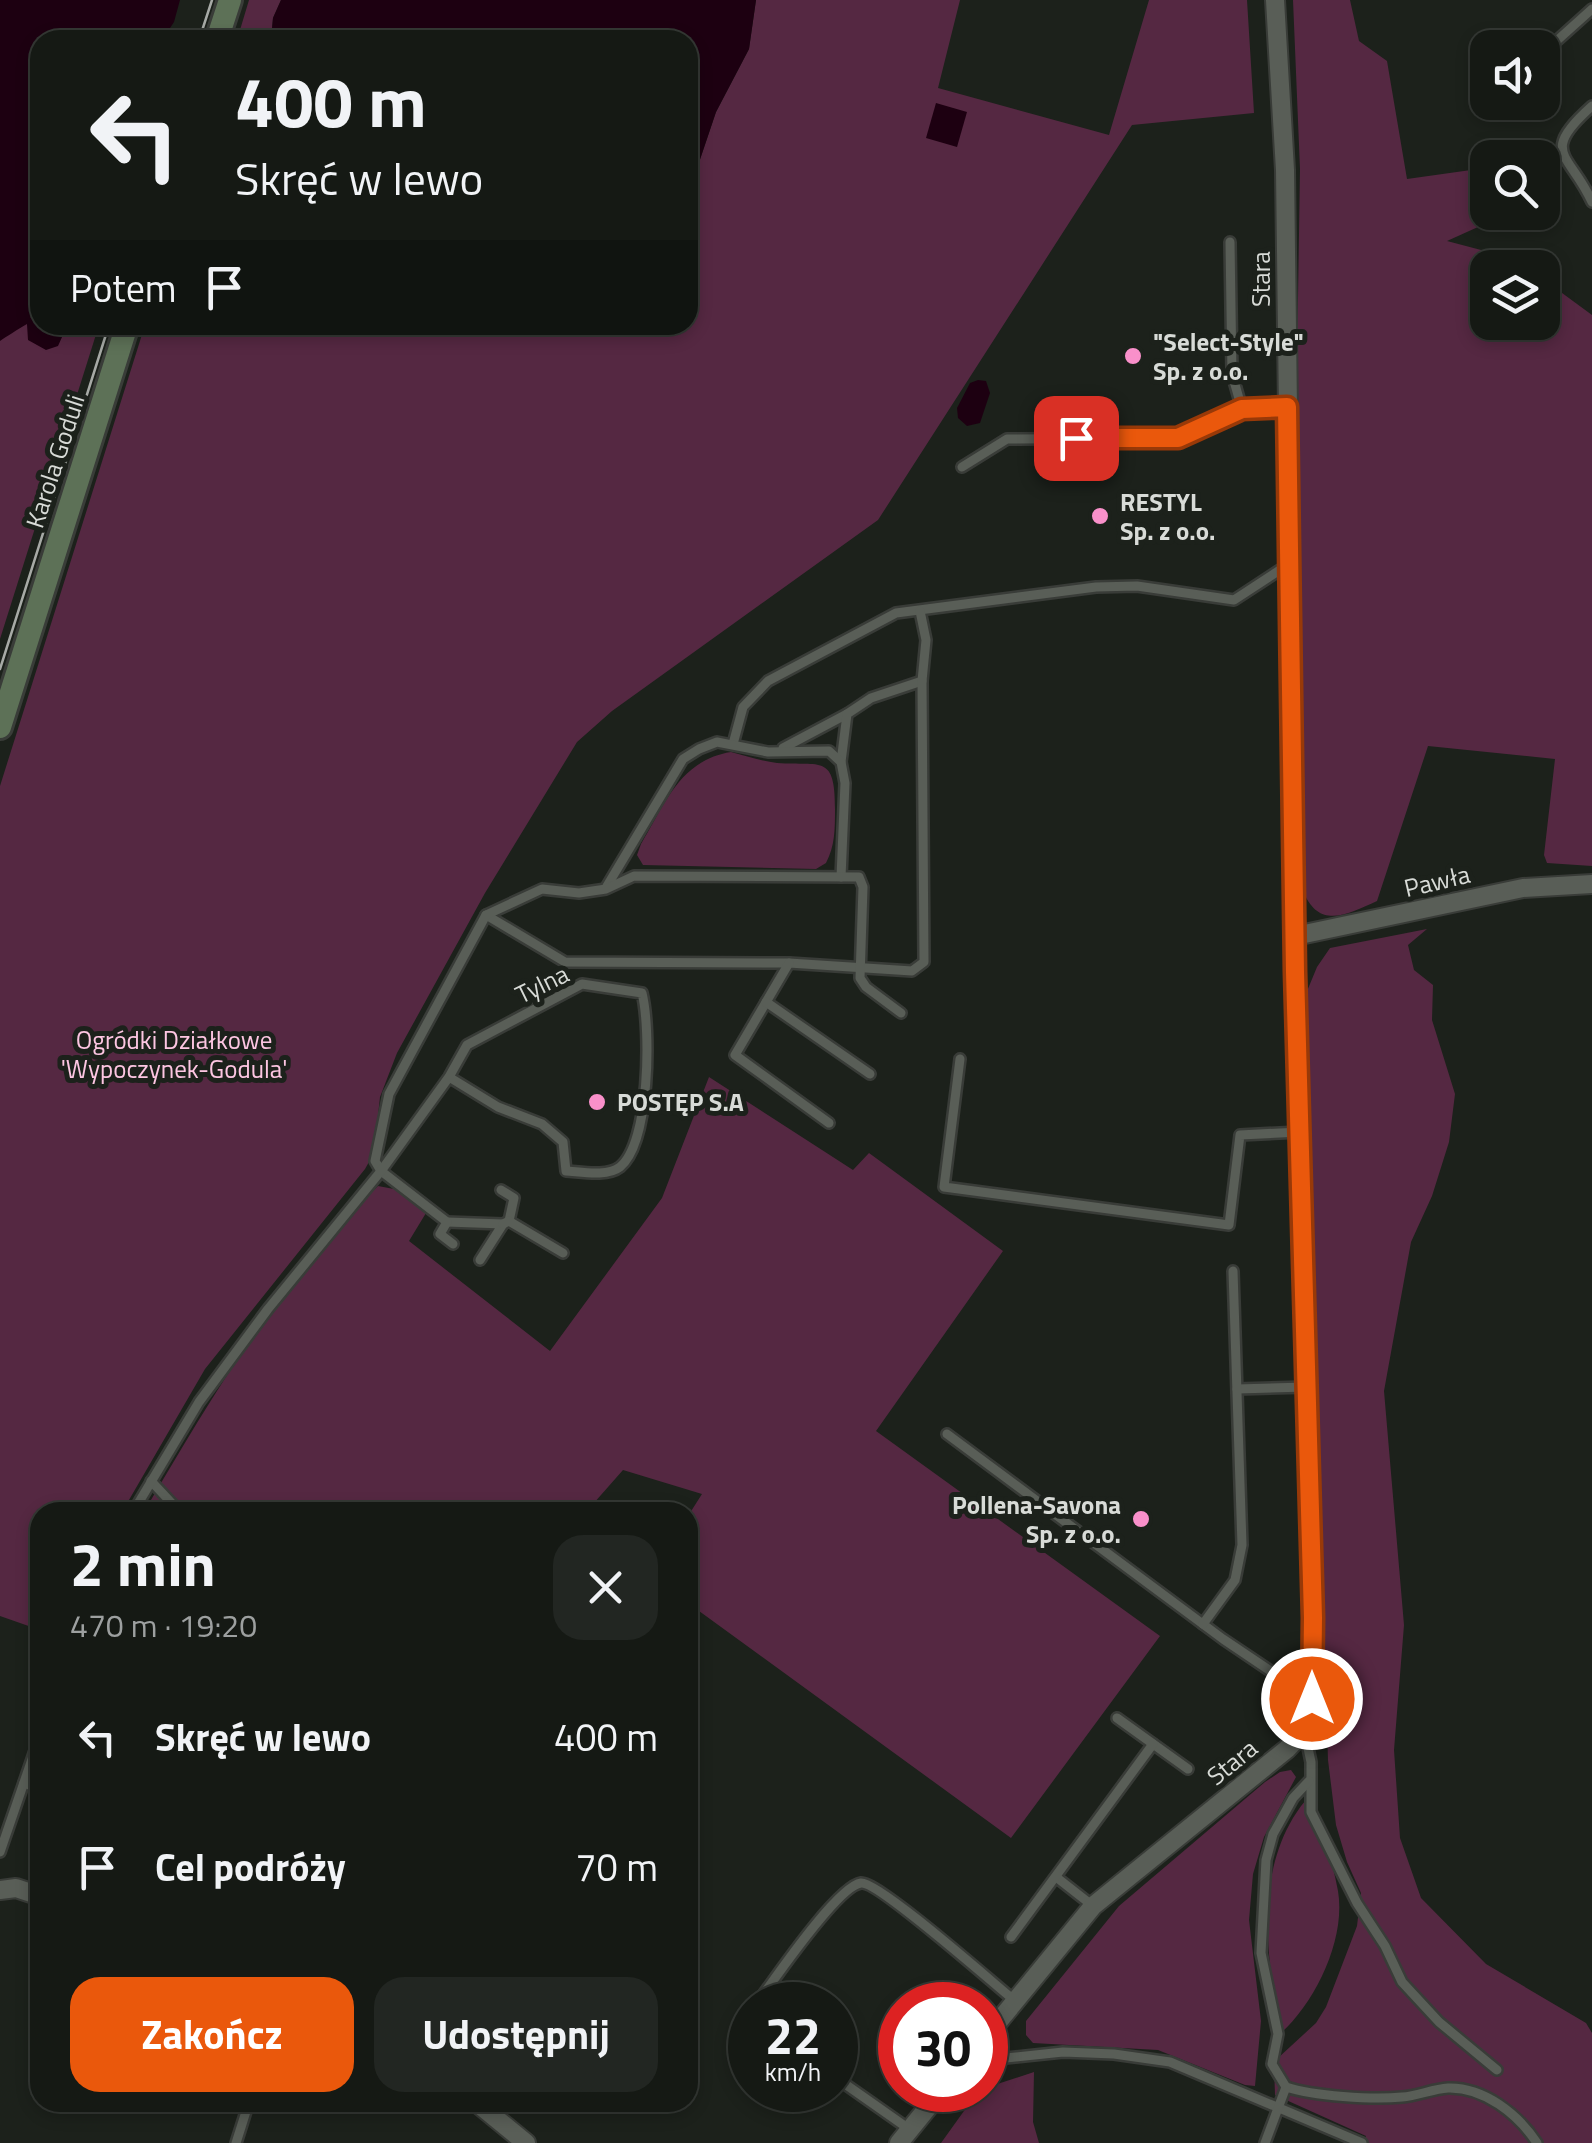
<!DOCTYPE html>
<html lang="pl">
<head>
<meta charset="utf-8">
<style>
	:root { --surface:#151914; --page:#222622; --text:#f1f3f6; --muted:#9da0a0; --line:#343834; --accent:#ea580c }
	body { margin:0; font-family:"Titillium Web",sans-serif; background:var(--page); color:var(--text); height:100vh; display:flex; flex-direction:column; font-size:38px; white-space:nowrap }
	* { box-sizing:border-box; margin:0 }
	p { font-size:32px; color:var(--muted) }
	.icon { flex:none; width:55px; height:55px; fill:none; stroke:currentColor; stroke-width:2; stroke-linecap:round; stroke-linejoin:round }
	.map { position:relative; flex:1; overflow:hidden }
	.drawer { position:absolute; left:30px; top:1502px; width:668px; height:610px; display:flex; flex-direction:column; background:var(--surface); border-radius:30px; box-shadow:0 5px 15px #0003,0 0 0 2px var(--line) }
	.drawer>* { flex:none }
	.hud { position:absolute; left:30px; top:30px; width:668px; height:305px; border-radius:30px; box-shadow:0 5px 15px #0003,0 0 0 2px var(--line); background:#151914; color:var(--text); overflow:hidden }
	.tools { position:absolute; left:1470px; top:30px; display:grid; gap:20px }
	.tools a { display:grid; place-items:center; width:90px; height:90px; border-radius:20px; background:var(--surface); box-shadow:0 5px 15px #0003,0 0 0 2px var(--line); font-size:50px }
	.speed { position:absolute; left:728px; top:1982px; display:flex; gap:20px; font-size:50px; font-weight:700; text-align:center }
	.speed>* { display:grid; place-content:center; width:130px; height:130px; border-radius:50%; background:var(--surface); box-shadow:0 5px 15px #0003,0 0 0 2px var(--line); line-height:1 }
	.speed small { font-size:25px; font-weight:400 }
	.speed .limit { border:15px solid #d22; background:#fff; color:#111 }
	.pin { position:absolute; display:grid; place-items:center; width:85px; height:85px; color:#fff; margin:-42px; border-radius:20px; box-shadow:0 5px 15px #0006 }
	.me { position:absolute; width:110px; margin:-55px; rotate:0deg; stroke-linejoin:round; filter:drop-shadow(0 0 8px #0008) }
	.turn { display:flex; align-items:center; gap:35px; height:210px; padding:0 40px; font-size:45px }
	.turn .icon { width:130px; height:130px; stroke-width:2.5 }
	.turn b { display:block; font-size:70px; line-height:85px }
	.then { display:flex; align-items:center; height:95px; padding:0 40px; background:#0003; gap:20px; font-size:38px }
	.round { display:grid; place-items:center; flex:none; width:105px; height:105px; border-radius:30px; background:var(--page) }
	.head { display:flex; align-items:center; justify-content:space-between; height:170px; padding:0 40px }
	h1 { font-size:60px; font-weight:700; line-height:75px }
	.action { display:flex; gap:20px; margin-top:auto; padding:20px 40px }
	.action a { flex:1; height:115px; border-radius:30px; background:var(--accent); color:#fff; font-size:40px; font-weight:700; line-height:115px; text-align:center }
	.action a+a { background:var(--page); color:var(--text) }
	ul { padding:0; list-style:none }
	li { display:flex; align-items:center; gap:30px; height:130px; padding:0 40px }
	li div { flex:1 }
	li b { display:block; font-size:38px }
	li em { font-style:normal }
	.map>svg:first-child { display:block }
	.green { fill:#552842 }
	.water { fill:#1d0011 }
	.lines { fill:none; stroke-linecap:round; stroke-linejoin:round }
	.service-casing { stroke:#393c38; stroke-width:14 }
	.minor-casing { stroke:#393c38; stroke-width:22 }
	.secondary-casing { stroke:#393c38; stroke-width:28 }
	.service { stroke:#595e57; stroke-width:9 }
	.minor { stroke:#595e57; stroke-width:18 }
	.secondary { stroke:#5d7157; stroke-width:22 }
	.tram { stroke:#a7aaa6; stroke-width:2.5 }
	.route-casing { stroke:#983908; stroke-width:25 }
	.route { stroke:#ea580c; stroke-width:18 }
	.poi-dot { fill:#f990ca; stroke:#1c211b; stroke-width:4 }
	.labels { text-anchor:middle; stroke-width:10; stroke-linejoin:round; paint-order:stroke }
	.street-label { font-size:25px; fill:#d8dbd7; stroke:#1c211b }
	.poi-label { font-size:25px; font-weight:bold; fill:#d8dbd7; stroke:#1c211b; text-anchor:start }
	.park-label { font-size:25px; fill:#fdc6e2; stroke:#1c211b }
</style>
</head>
<body>
<div class="map">
<svg width="1592" height="2143" viewBox="0 0 1592 2143">
	<rect width="100%" height="100%" fill="#1c211b"/>
	<!-- green -->
	<g class="green">
		<path d="M249,0H281L273,18L271,40H237Z"/>
		<path d="M756,0H960L938,88L1109,135L1149,0H1247L1254,113L1132,125L878,520L612,711L577,742L485,893L397,1053L380,1097L374,1153L365,1169L205,1369L122,1512H40V1630L0,1616V786L145,325H279L320,329L350,325H688V195L716,112L749,49Z"/>
		<path d="M1293,0H1350L1359,41L1387,61L1407,179L1471,170L1487,163L1488,212L1509,213L1447,241L1519,260L1528,267L1488,268V322H1542L1543,279L1592,315V866L1547,863L1544,855L1555,759L1428,746L1377,901C1348,914 1320,930 1304,893L1296,426L1300,169Z"/>
		<path d="M0,294L40,325H99L0,639Z"/>
		<path d="M731,752C746,756 762,761 777,763C822,766 835,754 835,809C835,829 835,846 826,863L816,869L643,865L637,855L641,844C665,804 680,760 731,752Z"/>
		<path d="M1427,929L1408,945L1414,970L1433,985L1432,1020L1455,1094L1449,1142L1432,1196L1411,1242L1384,1391L1404,1625L1394,1750L1400,1838L1421,1898L1486,1964L1586,2023L1592,2033V2143H1363L1366,2136L1275,2095L1274,2066L1278,2058L1316,2023L1326,2007L1357,1926L1361,1893L1347,1862L1336,1825L1328,1760L1305,996L1317,967L1330,948Z"/>
		<path d="M709,1077L853,1170L869,1153L1003,1251L876,1431L1160,1636L1011,1838L688,1603V1516L702,1494L623,1470L586,1512H144C211,1398 281,1279 378,1186L394,1189L426,1213L409,1241L550,1351L662,1198Z"/>
		<path d="M1291,1770L1296,1777L1264,1837L1253,1874L1249,1920L1261,2021L1255,2086L1245,2085L1158,2050L1033,2043L1026,2035V2021L1119,1906L1265,1782L1280,1772Z"/>
		<path d="M1314,1791C1319,1825 1332,1857 1338,1891C1346,1939 1316,2001 1281,2033C1281,2019 1277,2009 1274,1995C1263,1925 1261,1845 1314,1791Z"/>
		<path d="M1034,2072L1033,2122L1039,2143H941L979,2090Z"/>
	</g>
	<!-- water -->
	<g class="water">
		<path d="M0,0H180L174,22L162,40H40V325L67,326L58,346L46,350L28,340L27,324C18,329 6,337 0,341Z"/>
		<path d="M281,0H756L749,49L716,112L688,195V40H271L273,18Z"/>
		<path d="M936,103L967,112L957,147L926,138Z"/>
		<path d="M978,380L986,381L990,393L980,423L967,426L958,418L957,408L970,383Z"/>
	</g>
	<g class="lines">
		<!-- service casing -->
		<g class="service-casing">
			<g id="service">
				<path d="M1542,54L1592,9"/>
				<path d="M1592,106C1538,154 1570,153 1592,202"/>
				<path d="M1230,242L1232,374L1242,409"/>
				<path d="M962,467L1007,439L1177,438L1242,409L1287,407"/>
				<path d="M733,744L743,707L768,681L896,613L1096,587L1137,586L1234,600L1289,564"/>
				<path d="M783,748L847,714"/>
				<path d="M841,762L847,714L871,698L922,681"/>
				<path d="M607,886L683,759L699,749L717,742L768,752L829,751L841,762L845,783L841,877"/>
				<path d="M486,915L565,962L789,963L912,971L924,962L922,681L926,640L920,611"/>
				<path d="M789,963L735,1055L829,1123"/>
				<path d="M766,1002L870,1074"/>
				<path d="M960,1059L944,1187L1229,1225L1240,1135L1299,1132"/>
				<path d="M501,1190L514,1198L509,1221"/>
				<path d="M447,1222L503,1224L480,1260"/>
				<path d="M503,1224L509,1221L563,1253"/>
				<path d="M453,1244L440,1234L447,1222L381,1171L375,1161L389,1094L486,915L542,889L579,893L606,889L634,876L859,877L863,887L860,978L866,987L901,1013"/>
				<path d="M1237,1389L1306,1387"/>
				<path d="M947,1434L1223,1639L1309,1697"/>
				<path d="M151,1481L180,1512"/>
				<path d="M133,1512L199,1402L268,1309L381,1171L449,1077L467,1045L582,984L642,993C651,1029 650,1143 620,1167C607,1177 582,1172 566,1171L563,1142L542,1124L498,1107L449,1077"/>
				<path d="M1203,1624L1235,1580L1242,1545L1233,1271"/>
				<path d="M1117,1718L1188,1769"/>
				<path d="M1305,1734L1311,1762V1812L1357,1903L1385,1946L1402,1982L1439,2022L1497,2070"/>
				<path d="M24,1783L40,1789"/>
				<path d="M0,1852L40,1736"/>
				<path d="M1056,1877L1093,1906"/>
				<path d="M1011,1937L1153,1744"/>
				<path d="M759,2005L760,1999C776,1977 838,1886 861,1883C878,1881 993,1983 1014,2000"/>
				<path d="M985,2044L1006,2058L1063,2052L1114,2054L1170,2062L1362,2143"/>
				<path d="M835,2077L909,2129"/>
				<path d="M1286,2087C1313,2096 1373,2100 1402,2097C1418,2096 1432,2089 1448,2088C1484,2087 1518,2114 1537,2143"/>
				<path d="M236,2143L249,2102"/>
				<path d="M1265,2143L1286,2087L1272,2064L1278,2034L1261,1953L1266,1860L1273,1834L1293,1798L1309,1781"/>
			</g>
		</g>
		<!-- minor casing -->
		<g class="minor-casing">
			<g id="minor">
				<path d="M1295,936L1523,888L1592,884"/>
				<path d="M0,1890L16,1888L40,1896"/>
				<path d="M985,2038L1093,1906L1287,1749L1304,1731L1312,1699L1313,1618L1295,972L1285,170L1275,0"/>
				<path d="M476,2102L526,2143"/>
				<path d="M899,2143L942,2090"/>
			</g>
		</g>
		<!-- secondary casing -->
		<g class="secondary-casing">
			<g id="secondary">
				<path d="M217,40L230,0"/>
				<path d="M0,727L127,325"/>
			</g>
		</g>
		<!-- service -->
		<use href="#service" class="service"/>
		<!-- minor -->
		<use href="#minor" class="minor"/>
		<!-- secondary -->
		<use href="#secondary" class="secondary"/>
		<!-- tram -->
		<g class="tram">
			<path d="M199,40L212,0"/>
			<path d="M0,669L109,325"/>
		</g>
	</g>
	<g class="lines">
		<!-- route casing -->
		<g class="route-casing">
			<path id="route" d="M1076,438H1178L1242,409L1287,407L1295,972L1313,1618L1312,1699"/>
		</g>
		<!-- route -->
		<use href="#route" class="route"/>
	</g>
	<!-- markers -->
	<g class="poi-dot">
		<circle cx="1133" cy="356" r="10"/>
		<circle cx="1100" cy="516" r="10"/>
		<circle cx="597" cy="1102" r="10"/>
		<circle cx="1141" cy="1519" r="10"/>
	</g>
	<g class="labels">
		<!-- street labels -->
		<g class="street-label">
			<text transform="translate(1261 279) rotate(-90)" y="9">Stara</text>
			<text transform="translate(55 461) rotate(-72)" y="9">Karola Goduli</text>
			<text transform="translate(1437 881) rotate(-13)" y="9">Pawła</text>
			<text transform="translate(542 984) rotate(-26)" y="9">Tylna</text>
			<text transform="translate(1232 1762) rotate(-39)" y="9">Stara</text>
		</g>
		<!-- poi labels -->
		<g class="poi-label">
			<text x="1153" y="351">"Select-Style"<tspan x="1153" dy="29">Sp. z o.o.</tspan></text>
			<text x="1120" y="511">RESTYL<tspan x="1120" dy="29">Sp. z o.o.</tspan></text>
			<text x="617" y="1111">POSTĘP S.A</text>
			<text x="1121" y="1514" text-anchor="end">Pollena-Savona<tspan x="1121" dy="29">Sp. z o.o.</tspan></text>
		</g>
		<!-- park labels -->
		<g class="park-label">
			<text x="174" y="1049">Ogródki Działkowe<tspan x="174" dy="29">'Wypoczynek-Godula'</tspan></text>
		</g>
	</g>
</svg>
<div class="tools">
<a><svg class="icon" aria-label="sound" viewBox="0 0 24 24"><path d="M4 9h4l5-4v14l-5-4H4zM17 9q2 3 0 6"/></svg></a>
<a><svg class="icon" aria-label="search" viewBox="0 0 24 24"><circle cx="10" cy="10" r="6"/><path d="M15 15l6 6"/></svg></a>
<a><svg class="icon" aria-label="layers" viewBox="0 0 24 24"><path d="M12 4l9 5-9 5-9-5zM3 14l9 5 9-5"/></svg></a>
</div>
<div class="speed"><div>22<small>km/h</small></div><div class="limit">30</div></div>
<div class="pin" style="left:1076px;top:438px;background:#d93025"><svg class="icon" aria-label="arrive" viewBox="0 0 24 24"><path d="M6 21V4h12l-3 4 3 4H6"/></svg></div>
<svg class="me" style="left:1312px;top:1699px" viewBox="-20 -20 40 40"><circle r="17" fill="#ea580c" stroke="#fff" stroke-width="3"/><path d="M0-11L8 9 0 5-8 9z" fill="#fff"/></svg>
<div class="hud">
<div class="turn"><svg class="icon" aria-label="left" viewBox="0 0 24 24"><path d="M17 20v-9H6M10 6l-5 5 5 5"/></svg><div><b>400 m</b>Skręć w lewo</div></div>
<div class="then">Potem<svg class="icon" aria-label="arrive" viewBox="0 0 24 24"><path d="M6 21V4h12l-3 4 3 4H6"/></svg></div>
</div>
<section class="drawer">
<div class="head"><div><h1>2 min</h1><p>470 m · 19:20</p></div><a class="round"><svg class="icon" aria-label="close" viewBox="0 0 24 24"><path d="M6 6l12 12M18 6L6 18"/></svg></a></div>
<ul>
<li><svg class="icon" aria-label="left" viewBox="0 0 24 24"><path d="M17 20v-9H6M10 6l-5 5 5 5"/></svg><div><b>Skręć w lewo</b></div><em>400 m</em></li>
<li><svg class="icon" aria-label="arrive" viewBox="0 0 24 24"><path d="M6 21V4h12l-3 4 3 4H6"/></svg><div><b>Cel podróży</b></div><em>70 m</em></li>
</ul>
<div class="action"><a>Zakończ</a><a>Udostępnij</a></div>
</section>
</div>
</body>
</html>
